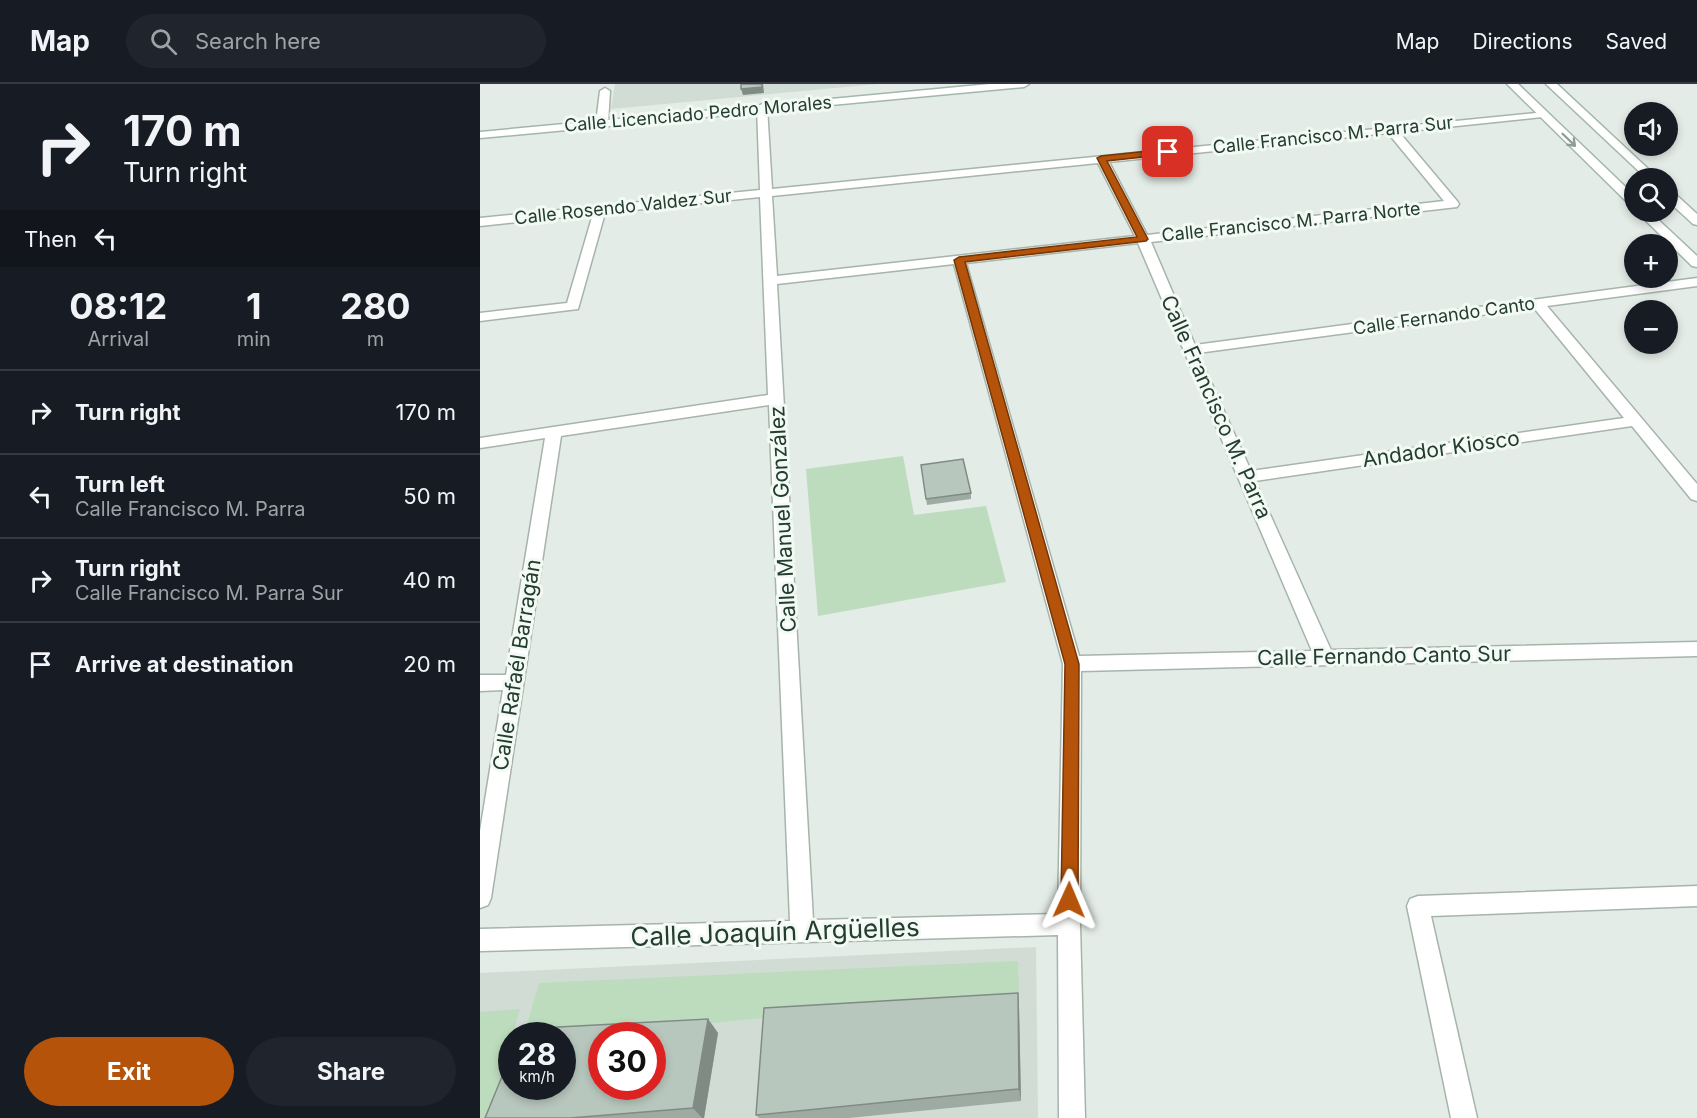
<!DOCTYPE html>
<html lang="en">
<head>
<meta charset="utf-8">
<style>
	:root { --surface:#171b24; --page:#20242c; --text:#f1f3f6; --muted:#9ea1a6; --line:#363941; --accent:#b45309 }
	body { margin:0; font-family:Inter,sans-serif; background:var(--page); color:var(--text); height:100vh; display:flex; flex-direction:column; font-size:22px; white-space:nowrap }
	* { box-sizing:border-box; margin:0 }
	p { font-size:20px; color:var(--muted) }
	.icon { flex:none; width:33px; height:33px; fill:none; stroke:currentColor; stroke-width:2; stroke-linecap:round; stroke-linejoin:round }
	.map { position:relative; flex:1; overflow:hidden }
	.panel { display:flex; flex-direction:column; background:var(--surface); width:480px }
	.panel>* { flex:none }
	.guide { background:#171b24; color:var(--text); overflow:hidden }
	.buttons { position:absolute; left:1144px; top:18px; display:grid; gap:12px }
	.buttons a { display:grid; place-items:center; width:54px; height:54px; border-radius:50%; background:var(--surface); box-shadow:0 3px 9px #0003; font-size:30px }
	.speed { position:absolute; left:18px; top:938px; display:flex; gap:12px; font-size:30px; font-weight:700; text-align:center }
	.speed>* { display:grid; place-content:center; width:78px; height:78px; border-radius:50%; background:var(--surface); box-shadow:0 3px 9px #0003; line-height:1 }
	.speed small { font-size:15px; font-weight:400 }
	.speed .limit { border:9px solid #d22; background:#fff; color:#111 }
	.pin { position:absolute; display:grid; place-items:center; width:51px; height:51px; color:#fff; margin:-26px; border-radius:12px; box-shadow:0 3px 9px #0006 }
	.me { position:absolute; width:66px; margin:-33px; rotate:1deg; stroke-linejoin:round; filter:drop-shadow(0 0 4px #0008) }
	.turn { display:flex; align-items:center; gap:21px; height:126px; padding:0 24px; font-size:27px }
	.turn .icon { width:78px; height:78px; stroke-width:2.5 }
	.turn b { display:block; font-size:42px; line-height:51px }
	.then { display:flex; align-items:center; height:57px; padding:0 24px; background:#0003; gap:12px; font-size:22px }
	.eta { display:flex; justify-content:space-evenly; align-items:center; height:102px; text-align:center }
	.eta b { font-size:36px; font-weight:700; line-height:42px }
	.button { display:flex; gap:12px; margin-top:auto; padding:12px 24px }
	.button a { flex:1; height:69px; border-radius:36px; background:var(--accent); color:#fff; font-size:24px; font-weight:700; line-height:69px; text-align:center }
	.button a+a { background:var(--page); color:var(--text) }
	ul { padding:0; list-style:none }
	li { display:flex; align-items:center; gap:18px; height:84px; padding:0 24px; border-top:2px solid var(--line) }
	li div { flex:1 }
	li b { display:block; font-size:22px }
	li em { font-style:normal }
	header { display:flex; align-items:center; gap:36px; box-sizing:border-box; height:84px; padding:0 30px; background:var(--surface); border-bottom:2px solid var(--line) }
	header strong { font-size:28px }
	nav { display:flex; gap:33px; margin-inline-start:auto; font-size:21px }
	.search { width:420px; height:54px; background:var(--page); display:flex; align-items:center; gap:15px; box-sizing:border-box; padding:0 21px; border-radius:33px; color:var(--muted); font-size:22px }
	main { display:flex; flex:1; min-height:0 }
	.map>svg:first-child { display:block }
	.built { fill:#d1dcd4; fill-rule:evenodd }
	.green { fill:#bddcbd }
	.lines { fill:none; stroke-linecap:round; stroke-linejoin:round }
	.street-casing { stroke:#a6b4ab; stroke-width:3 }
	.secondary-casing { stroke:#a2b7aa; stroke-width:3 }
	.street { fill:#fff; fill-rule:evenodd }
	.secondary { fill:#fff; fill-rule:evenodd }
	.wall { fill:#9eaba3 }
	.shaded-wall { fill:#818b85 }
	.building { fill:#b8c7be; stroke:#818b85; stroke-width:1.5; fill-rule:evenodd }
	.oneway { stroke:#919e97 }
	.route { fill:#b45309; stroke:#753606; stroke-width:1.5 }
	.labels { text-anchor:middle; stroke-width:6; stroke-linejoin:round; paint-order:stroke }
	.far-street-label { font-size:18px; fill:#233d2f; stroke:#f3f9f5 }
	.street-label { font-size:21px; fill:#233d2f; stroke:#f3f9f5 }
	.near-street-label { font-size:26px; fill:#233d2f; stroke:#f3f9f5 }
</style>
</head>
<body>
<header>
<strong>Map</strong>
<div class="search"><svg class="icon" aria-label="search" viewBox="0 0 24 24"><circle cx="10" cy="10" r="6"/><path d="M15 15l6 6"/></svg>Search here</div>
<nav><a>Map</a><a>Directions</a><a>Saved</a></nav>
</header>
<main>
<section class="panel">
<div class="guide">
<div class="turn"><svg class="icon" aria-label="right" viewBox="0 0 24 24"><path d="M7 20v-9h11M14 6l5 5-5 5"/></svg><div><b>170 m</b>Turn right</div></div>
<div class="then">Then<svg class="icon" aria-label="left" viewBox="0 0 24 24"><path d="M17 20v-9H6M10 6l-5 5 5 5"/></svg></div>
</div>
<div class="eta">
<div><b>08:12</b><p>Arrival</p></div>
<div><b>1</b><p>min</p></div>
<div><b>280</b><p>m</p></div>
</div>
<ul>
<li><svg class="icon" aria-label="right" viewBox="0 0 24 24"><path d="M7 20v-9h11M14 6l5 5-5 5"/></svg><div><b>Turn right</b></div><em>170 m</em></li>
<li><svg class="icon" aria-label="left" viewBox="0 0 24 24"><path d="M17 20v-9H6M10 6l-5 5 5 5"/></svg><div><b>Turn left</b><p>Calle Francisco M. Parra</p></div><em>50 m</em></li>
<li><svg class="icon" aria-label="right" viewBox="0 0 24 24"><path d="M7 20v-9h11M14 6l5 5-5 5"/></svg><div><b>Turn right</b><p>Calle Francisco M. Parra Sur</p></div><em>40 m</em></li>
<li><svg class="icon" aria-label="arrive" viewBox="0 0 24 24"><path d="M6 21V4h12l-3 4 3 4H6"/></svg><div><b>Arrive at destination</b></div><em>20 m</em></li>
</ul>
<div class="button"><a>Exit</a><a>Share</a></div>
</section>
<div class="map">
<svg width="1217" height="1034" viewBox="0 0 1217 1034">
	<rect width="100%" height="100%" fill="#e3ece6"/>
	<!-- built -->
	<g class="built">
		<path d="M135,0H398L131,25Z"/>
		<path d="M556,863L558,1034H0V889ZM32,951H82V1002H32ZM122,951H172V1002H122Z"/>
	</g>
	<!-- green -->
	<g class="green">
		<path d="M423,372L434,431L506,422L526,498L338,532L326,385Z"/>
		<path d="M538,877L539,908L83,954L82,951H44L59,899Z"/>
		<path d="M40,925L8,1034H0V928Z"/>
	</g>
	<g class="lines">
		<!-- street casing -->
		<g class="street-casing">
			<g id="street">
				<path d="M125,4L130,7L128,39L122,42L116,39L120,7Z"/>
				<path d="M282,20L287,23L292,105L1066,28L1068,30L1062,33L919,48L977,117L979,120L977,123L671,158L715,261L1217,194V202L1067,222L1217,400V417L1211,415L1152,342L775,397L851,566L1217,558V572L601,587L600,840L605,1034H579L578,851L0,867V845L310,837L289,321L81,352L11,814L8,821L0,824V747L23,606L0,607V591H26L65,354L0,364V354L288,311L280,113L125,129L98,225L0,237V229L87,219L113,130L0,142V134L280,106L277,23ZM908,49L964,117L667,151L629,78ZM618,79L655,152L297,192L292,112ZM658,159L832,567L599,572L486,179ZM474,180L583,580L578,830L333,836L297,200ZM1054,224L1144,334L771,387L718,269Z"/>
				<path d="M1217,802V822L951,832L997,1034H971L927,822L930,815L938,812Z"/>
			</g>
		</g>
		<!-- secondary casing -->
		<g class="secondary-casing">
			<g id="secondary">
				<path d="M510,0H549L544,3L0,54V48Z"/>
				<path d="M1027,0H1038L1155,112V123L1151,122Z"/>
				<path d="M1066,0H1077L1178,94H1166Z"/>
				<path d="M1188,106L1192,107L1217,130V141L1213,140L1188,117Z"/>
				<path d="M1157,128H1170L1217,172V183L1212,182Z"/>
			</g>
		</g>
		<!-- street -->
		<use href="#street" class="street"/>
		<!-- secondary -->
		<use href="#secondary" class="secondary"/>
	</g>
	<!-- wall -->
	<g class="wall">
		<path d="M441,381L491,409V415L447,421Z"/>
		<path d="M538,909L539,923L541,1017L369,1034H279L276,1031Z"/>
		<path d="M228,935L238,949L224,1034H5Z"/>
	</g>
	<!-- shaded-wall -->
	<g class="shaded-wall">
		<path d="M283,0L284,9L263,11L261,5Z"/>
		<path d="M538,909L539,923L541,1017L539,1005Z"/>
		<path d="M228,935L238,949L224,1034H222L213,1024Z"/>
	</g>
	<!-- building -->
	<g class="building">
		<path d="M261,0H282V3L261,5Z"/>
		<path d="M483,375L491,409L446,415L441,381Z"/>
		<path d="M538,909L539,1005L276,1031L284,924Z"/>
		<path d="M228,935L213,1024L90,1034H5L32,968V1002H82V951H38L41,945ZM122,951H172V1002H122Z"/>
	</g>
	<!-- one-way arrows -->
	<defs><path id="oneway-shaft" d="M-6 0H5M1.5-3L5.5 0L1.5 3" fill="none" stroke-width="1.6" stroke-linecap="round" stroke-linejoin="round" transform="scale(1.5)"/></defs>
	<use class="oneway" href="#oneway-shaft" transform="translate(1089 56) rotate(44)"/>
	<!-- route -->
	<path class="route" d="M688,65L692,68L691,70L627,77L668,155L666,157L485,178L599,580L598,816L595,822L589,824L583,822L581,816L585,580L474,176L479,173L657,153L617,74L621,72Z"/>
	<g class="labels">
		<!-- far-street labels -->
		<g class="far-street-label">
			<text transform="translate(218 30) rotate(-5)" y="6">Calle Licenciado Pedro Morales</text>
			<text transform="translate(853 51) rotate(-6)" y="6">Calle Francisco M. Parra Sur</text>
			<text transform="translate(143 123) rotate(-6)" y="6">Calle Rosendo Valdez Sur</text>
			<text transform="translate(811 138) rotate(-6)" y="6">Calle Francisco M. Parra Norte</text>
			<text transform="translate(964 232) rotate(-8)" y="6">Calle Fernando Canto</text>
		</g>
		<!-- street labels -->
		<g class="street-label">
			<text transform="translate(736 323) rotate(66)" y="7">Calle Francisco M. Parra</text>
			<text transform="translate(961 365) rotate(-8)" y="7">Andador Kiosco</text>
			<text transform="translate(303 435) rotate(-93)" y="7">Calle Manuel González</text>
			<text transform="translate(904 572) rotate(-1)" y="7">Calle Fernando Canto Sur</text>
			<text transform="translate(37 581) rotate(-81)" y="7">Calle Rafaél Barragán</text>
		</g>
		<!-- near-street labels -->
		<g class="near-street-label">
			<text transform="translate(295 848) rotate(-2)" y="9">Calle Joaquín Argüelles</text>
		</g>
	</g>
</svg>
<div class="buttons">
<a><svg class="icon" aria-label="sound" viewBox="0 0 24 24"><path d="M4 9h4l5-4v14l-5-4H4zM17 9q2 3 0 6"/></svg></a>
<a><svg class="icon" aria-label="search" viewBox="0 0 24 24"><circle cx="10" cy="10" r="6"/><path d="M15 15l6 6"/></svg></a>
<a>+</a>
<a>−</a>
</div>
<div class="speed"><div>28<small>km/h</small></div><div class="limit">30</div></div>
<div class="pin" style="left:688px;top:68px;background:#d93025"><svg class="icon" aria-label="arrive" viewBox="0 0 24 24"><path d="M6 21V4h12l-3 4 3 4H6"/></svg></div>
<svg class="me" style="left:589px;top:816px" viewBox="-20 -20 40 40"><path d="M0-17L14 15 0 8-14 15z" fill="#b45309" stroke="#fff" stroke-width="4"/></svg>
</div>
</main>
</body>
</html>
